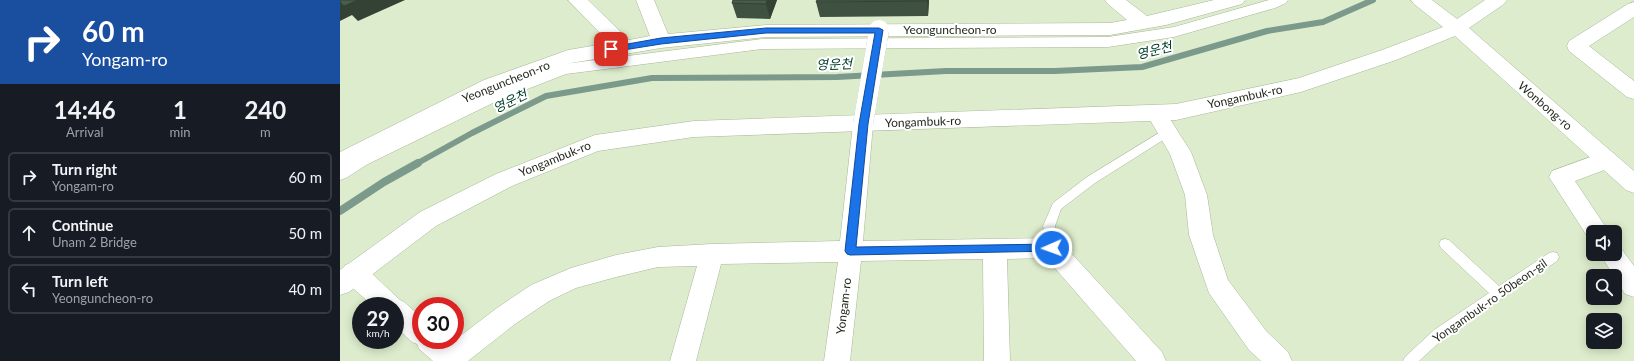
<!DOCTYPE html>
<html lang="en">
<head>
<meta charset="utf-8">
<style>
	:root { --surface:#171b24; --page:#242831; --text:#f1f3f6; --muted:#9ea1a6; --line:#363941 }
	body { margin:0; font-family:Lato,"Noto Sans KR",sans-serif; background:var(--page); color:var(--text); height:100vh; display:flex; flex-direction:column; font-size:15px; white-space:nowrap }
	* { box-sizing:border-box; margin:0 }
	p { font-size:13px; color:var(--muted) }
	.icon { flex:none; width:22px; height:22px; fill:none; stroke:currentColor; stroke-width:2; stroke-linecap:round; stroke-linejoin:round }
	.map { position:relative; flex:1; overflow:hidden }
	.drawer { display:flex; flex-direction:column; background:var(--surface); width:340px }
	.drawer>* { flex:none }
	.top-card { background:#1a4fa0; color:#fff; overflow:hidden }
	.buttons { position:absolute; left:1246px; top:225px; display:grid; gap:8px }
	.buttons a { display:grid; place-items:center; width:36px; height:36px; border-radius:6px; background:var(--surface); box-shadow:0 2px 10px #0003; font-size:20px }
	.speed { position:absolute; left:12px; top:297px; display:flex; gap:8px; font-size:20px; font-weight:700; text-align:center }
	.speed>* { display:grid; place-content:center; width:52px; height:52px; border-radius:50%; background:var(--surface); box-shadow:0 2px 10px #0003; line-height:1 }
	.speed small { font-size:10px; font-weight:400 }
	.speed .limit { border:6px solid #d22; background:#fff; color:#111 }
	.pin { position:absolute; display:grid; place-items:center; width:34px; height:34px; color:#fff; margin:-17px; border-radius:8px; box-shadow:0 2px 6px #0006 }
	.me { position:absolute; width:44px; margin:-22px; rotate:268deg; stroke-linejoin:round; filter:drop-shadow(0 0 3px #0008) }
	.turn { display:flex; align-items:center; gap:14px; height:84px; padding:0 16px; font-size:18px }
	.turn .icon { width:52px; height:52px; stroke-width:2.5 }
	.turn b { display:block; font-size:28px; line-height:34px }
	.eta { display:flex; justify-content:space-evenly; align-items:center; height:68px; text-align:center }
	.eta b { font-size:24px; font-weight:700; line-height:28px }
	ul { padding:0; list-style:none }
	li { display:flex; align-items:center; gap:12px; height:50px; margin:0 8px 6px; padding:0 8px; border:2px solid var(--line); border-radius:6px }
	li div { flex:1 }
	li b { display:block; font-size:15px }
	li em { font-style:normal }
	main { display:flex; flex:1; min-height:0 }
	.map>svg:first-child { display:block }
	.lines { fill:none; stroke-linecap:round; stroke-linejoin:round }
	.stream-far1 { stroke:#7b9a8b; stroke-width:6 }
	.stream { stroke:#7b9a8b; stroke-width:8 }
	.service-casing { stroke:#a9b798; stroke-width:1 }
	.pedestrian-casing { stroke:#a9b798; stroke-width:1 }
	.minor-casing { stroke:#a9b798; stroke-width:1 }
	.tertiary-casing { stroke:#a9b798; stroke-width:1 }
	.service { fill:#fff; fill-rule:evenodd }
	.pedestrian { fill:#fff; fill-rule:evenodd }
	.minor { fill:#fff; fill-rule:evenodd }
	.tertiary { fill:#fff; fill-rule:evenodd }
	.minor-bridge-casing { stroke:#a9b798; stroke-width:20; stroke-linecap:butt }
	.minor-bridge { stroke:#fff; stroke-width:20 }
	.wall { fill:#3f5140 }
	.shaded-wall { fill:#334234 }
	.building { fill:#495e4a; stroke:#334234 }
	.route { fill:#1a73e8; stroke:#114b97 }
	.labels { text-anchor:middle; stroke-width:4; stroke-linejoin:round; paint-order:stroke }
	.street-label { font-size:12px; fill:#1f2418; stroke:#fff }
	.water-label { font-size:13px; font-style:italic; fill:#00402c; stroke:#fff }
</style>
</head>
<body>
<main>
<section class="drawer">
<div class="top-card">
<div class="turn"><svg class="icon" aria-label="right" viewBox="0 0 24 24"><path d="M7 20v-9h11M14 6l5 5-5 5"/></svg><div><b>60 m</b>Yongam-ro</div></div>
</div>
<div class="eta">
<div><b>14:46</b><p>Arrival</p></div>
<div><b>1</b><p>min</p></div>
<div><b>240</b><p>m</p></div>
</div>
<ul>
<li><svg class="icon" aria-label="right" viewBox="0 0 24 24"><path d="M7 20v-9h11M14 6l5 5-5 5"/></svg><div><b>Turn right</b><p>Yongam-ro</p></div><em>60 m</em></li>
<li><svg class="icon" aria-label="ahead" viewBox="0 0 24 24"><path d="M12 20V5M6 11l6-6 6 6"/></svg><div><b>Continue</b><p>Unam 2 Bridge</p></div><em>50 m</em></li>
<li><svg class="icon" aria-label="left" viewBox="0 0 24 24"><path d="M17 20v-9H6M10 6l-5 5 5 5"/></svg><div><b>Turn left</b><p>Yeonguncheon-ro</p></div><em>40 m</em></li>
</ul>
</section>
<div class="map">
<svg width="1294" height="361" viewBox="0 0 1294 361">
	<rect width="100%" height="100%" fill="#ddeccc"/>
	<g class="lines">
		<!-- stream-far1 -->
		<path class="stream-far1" d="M76,164L132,133L206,96L312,78L497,77L606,71H715L802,67L927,31L983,22L1033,0"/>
		<!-- stream -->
		<path class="stream" d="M0,211L44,182L78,163"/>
		<!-- service casing -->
		<g class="service-casing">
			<g id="service">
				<path d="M827,128L831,129L832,132L831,135L755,183L721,209L715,226L718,248L716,252L712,253L708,252L703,226L713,203L747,177Z"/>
				<path d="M1105,239L1109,240L1159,286L1209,253L1213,252L1217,253L1219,257L1217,261L1104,338L1079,361H1063L1065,357L1094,330L1149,293L1101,248L1099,244L1101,240Z"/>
			</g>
		</g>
		<!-- pedestrian casing -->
		<g class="pedestrian-casing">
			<path id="pedestrian" d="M929,0H948L946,3L935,8L834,37L768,47L422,49L226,74L159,100L28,164L6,178L0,180V164L16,154L149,92L224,64L422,39L768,37L834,27Z"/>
		</g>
		<!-- minor casing -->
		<g class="minor-casing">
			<g id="minor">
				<path d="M228,0H248L289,40L310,36L296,0H314L328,34L426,25L770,23L787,20L768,4L765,0H786L807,16L874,0H905L902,4L826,25L770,35L426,37L321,48L231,63L158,90L8,168L0,171V152L144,80L228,50L270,43Z"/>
				<path d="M1294,2V17L1249,46L1294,81V99L1287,97L1229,51L1227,46L1229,41L1288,4Z"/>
				<path d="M816,105L823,108L851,152L867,195L873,235L888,280L927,332L948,352L952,361H921L909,350L869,293L849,235L845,195L830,154L806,113L809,108Z"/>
				<path d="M523,116L530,118L533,124L523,241L712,238L720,241L822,352L826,361H796L706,258L667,259L670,361H644L643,259L521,261L510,361H484L498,262L381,264L356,361H330L357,266L318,267L276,277L236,288L209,301L175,324L128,361H93L79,349L77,344L72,342L55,326V306H33L5,281L2,273L5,265L14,262L23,265L60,300L64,302L81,317V340H107L111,343L157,308L191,285L231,268L276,255L318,247L372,244L500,241L513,124L516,118Z"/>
				<path d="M1267,151L1275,154L1278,160L1275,166L1235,181L1269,232H1253V240L1249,239L1209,177L1212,171Z"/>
				<path d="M1275,245L1280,247L1294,266V297L1285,294L1260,254H1275Z"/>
			</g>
		</g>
		<!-- tertiary casing -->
		<g class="tertiary-casing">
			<path id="tertiary" d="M1071,0H1092L1117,19L1145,0H1167L1164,4L1129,28L1294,171V193L1286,190L1115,36L1056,60L961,92L836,120L354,137L258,151L172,186L96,226L9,292L0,295V270L80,212L156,174L255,135L354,121L836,104L959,78L1042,50L1103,27L1074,4Z"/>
		</g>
		<!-- service -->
		<use href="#service" class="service"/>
		<!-- pedestrian -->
		<use href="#pedestrian" class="pedestrian"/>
		<!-- minor -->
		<use href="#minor" class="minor"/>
		<!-- tertiary -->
		<use href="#tertiary" class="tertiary"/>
		<!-- minor-bridge casing -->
		<g class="minor-bridge-casing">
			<path id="minor-bridge" d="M523,124L539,30"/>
		</g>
		<!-- minor-bridge -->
		<use href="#minor-bridge" class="minor-bridge"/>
	</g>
	<!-- wall -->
	<g class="wall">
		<path d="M437,0L430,19L397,18L392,3Z"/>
		<path d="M589,0L588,16L480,17L476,2Z"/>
	</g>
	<!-- shaded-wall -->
	<g class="shaded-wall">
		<path d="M18,0H65L18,21L12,15L0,21V1Z"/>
		<path d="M427,0H437L430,19L426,4Z"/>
		<path d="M587,0H589L588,16Z"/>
	</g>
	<!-- building -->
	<g class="building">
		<path d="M0,0H18L4,6L0,2Z"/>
		<path d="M393,0H427L426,4L392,3Z"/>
		<path d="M477,0H587V1L476,2Z"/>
	</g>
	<!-- route -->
	<path class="route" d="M426,28H539L543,30L528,124L516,247L712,244L716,245L717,248L716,251L510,255L507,254L505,251L519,124L535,33H426L321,44L271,52L267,49L271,47L321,38Z"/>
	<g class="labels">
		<!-- street labels -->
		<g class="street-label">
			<text x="610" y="34">Yeonguncheon-ro</text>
			<text transform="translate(166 82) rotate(-22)" y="4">Yeonguncheon-ro</text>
			<text transform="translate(905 97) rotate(-12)" y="4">Yongambuk-ro</text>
			<text transform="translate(1205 106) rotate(41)" y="4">Wonbong-ro</text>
			<text transform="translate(583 122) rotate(-2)" y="4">Yongambuk-ro</text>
			<text transform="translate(215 159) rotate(-22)" y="4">Yongambuk-ro</text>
			<text transform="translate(1150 301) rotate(-35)" y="4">Yongambuk-ro 50beon-gil</text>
			<text transform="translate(504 306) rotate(-83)" y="4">Yongam-ro</text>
		</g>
		<!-- water labels -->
		<g class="water-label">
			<text transform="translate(814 50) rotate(-14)" y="5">영운천</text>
			<text transform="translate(494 64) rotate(-2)" y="5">영운천</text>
			<text transform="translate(170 101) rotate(-26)" y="5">영운천</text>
		</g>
	</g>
</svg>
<div class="buttons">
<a><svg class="icon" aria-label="sound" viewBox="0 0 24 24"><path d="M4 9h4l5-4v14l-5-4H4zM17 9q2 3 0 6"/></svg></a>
<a><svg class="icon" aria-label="search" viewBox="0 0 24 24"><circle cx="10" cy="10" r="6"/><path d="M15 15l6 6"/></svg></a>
<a><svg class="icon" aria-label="layers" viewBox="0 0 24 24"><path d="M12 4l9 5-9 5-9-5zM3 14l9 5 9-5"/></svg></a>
</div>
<div class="speed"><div>29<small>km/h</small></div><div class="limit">30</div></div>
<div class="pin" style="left:271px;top:49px;background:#d93025"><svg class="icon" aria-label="arrive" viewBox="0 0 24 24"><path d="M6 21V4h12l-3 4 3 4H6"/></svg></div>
<svg class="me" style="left:712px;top:248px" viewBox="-20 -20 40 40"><circle r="17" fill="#1a73e8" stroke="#fff" stroke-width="3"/><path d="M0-11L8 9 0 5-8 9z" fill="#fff"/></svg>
</div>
</main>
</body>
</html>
